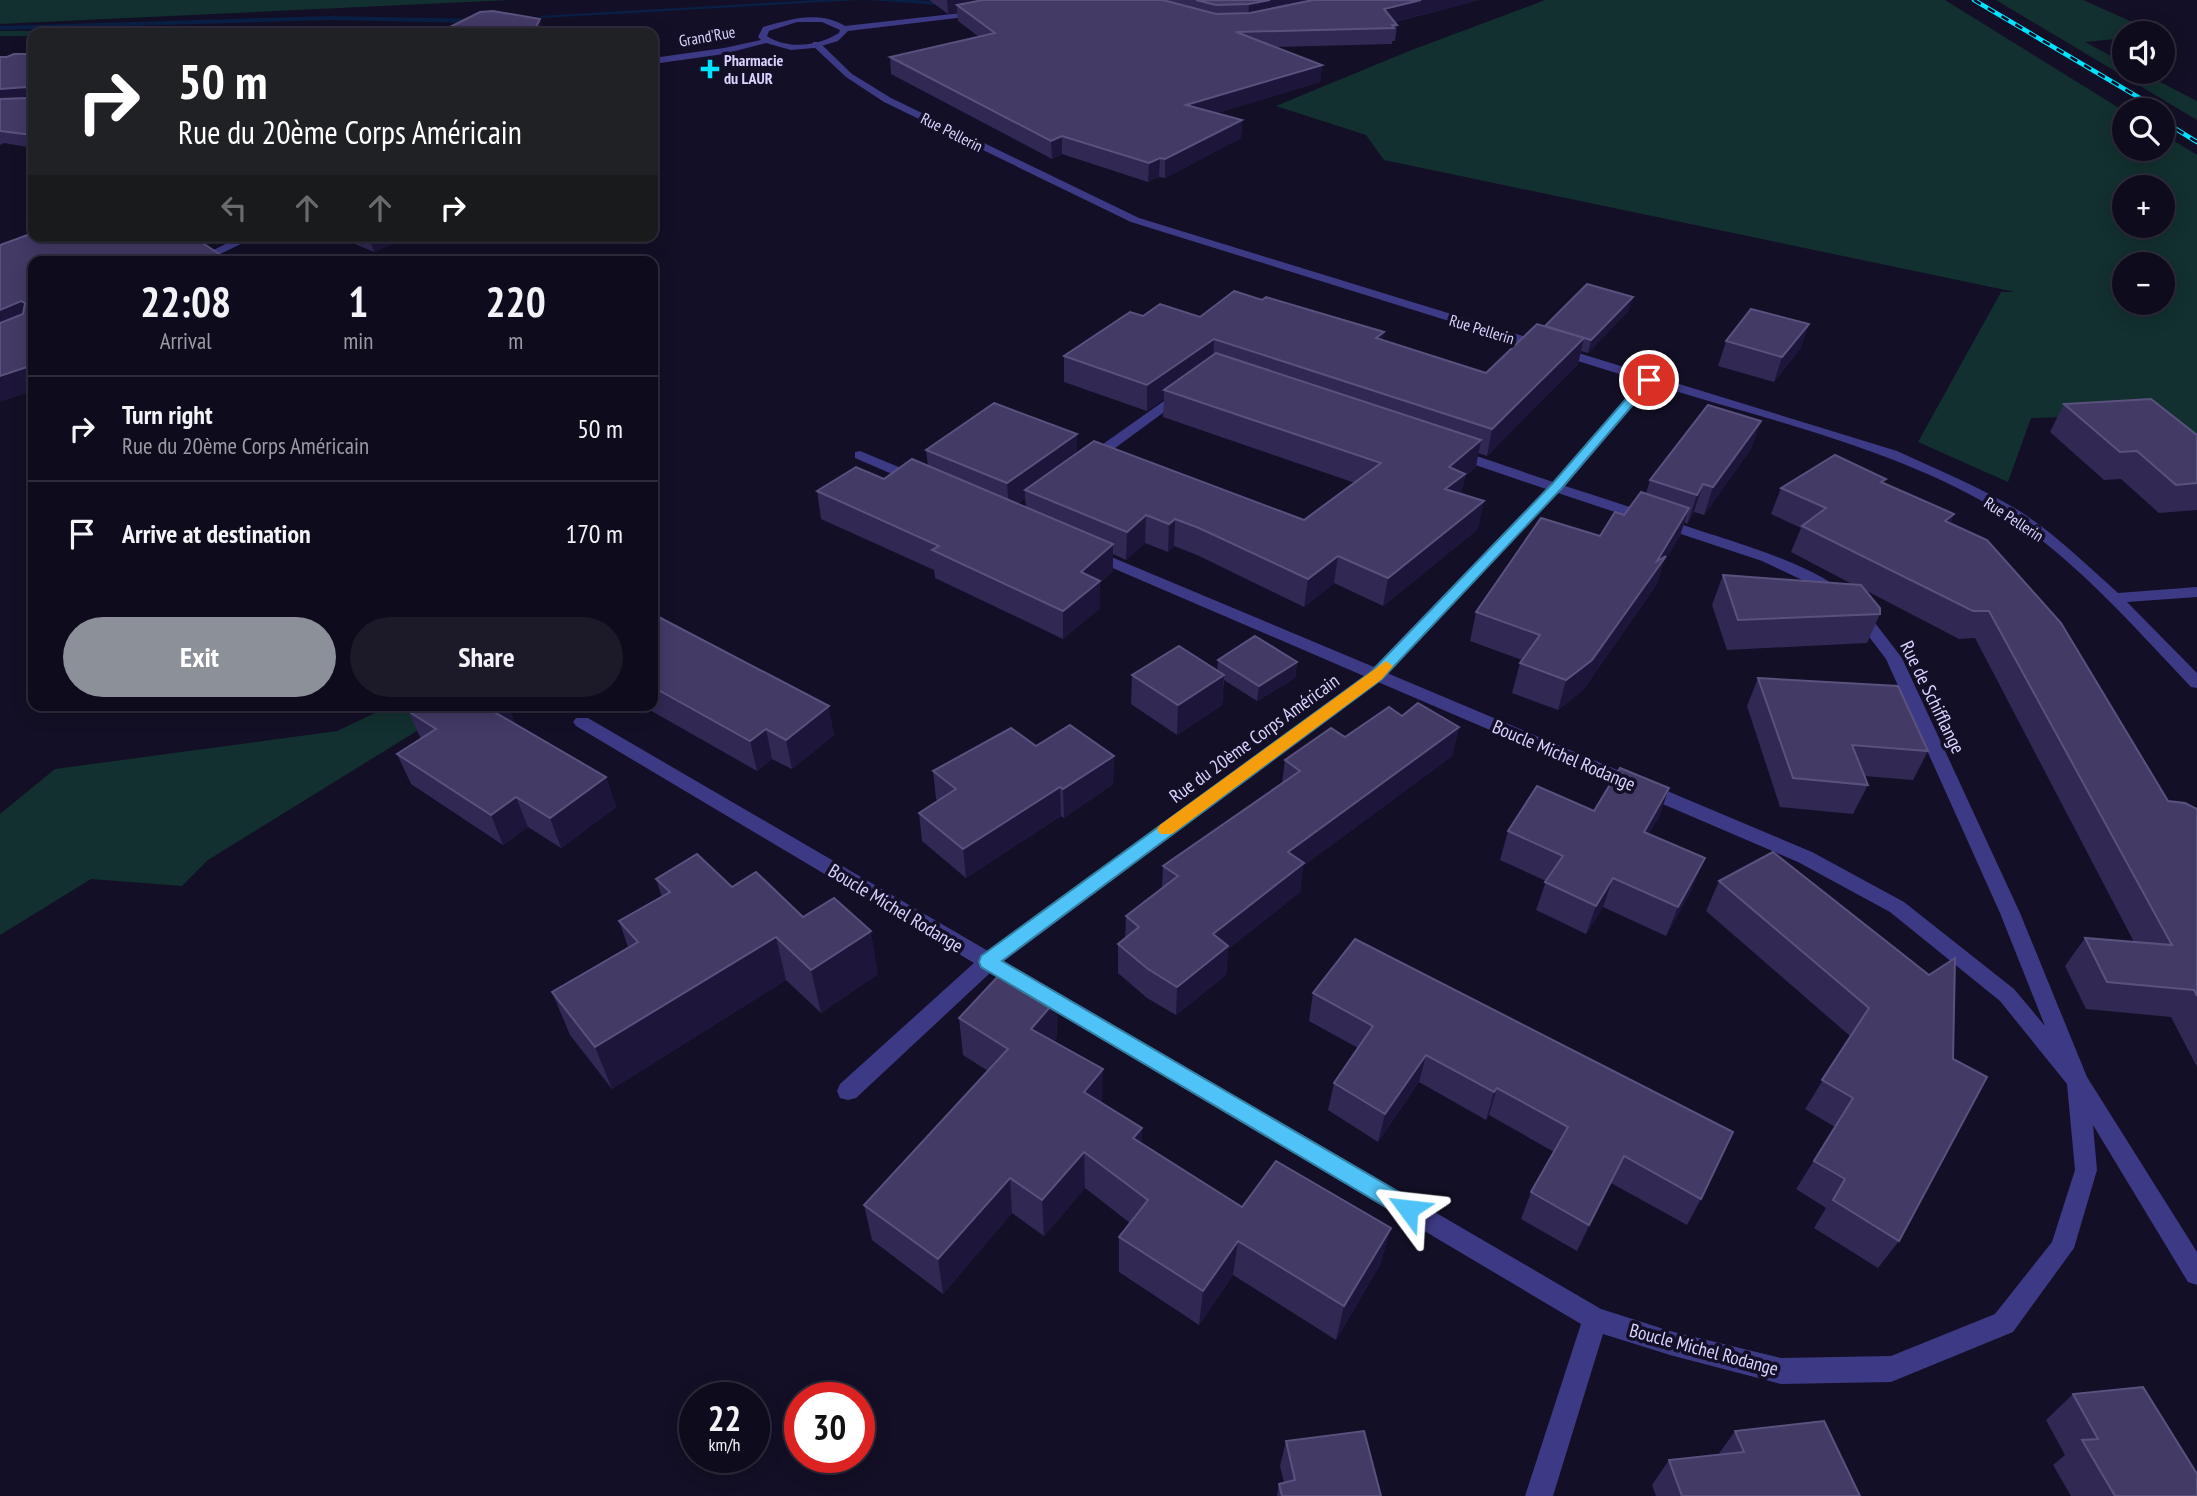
<!DOCTYPE html>
<html lang="en">
<head>
<meta charset="utf-8">
<style>
	:root { --surface:#0e0b1c; --page:#1c1929; --text:#f1f3f6; --muted:#9b9ba3; --line:#2e2b3b; --accent:#8c9099 }
	body { margin:0; font-family:"PT Sans Narrow",sans-serif; background:var(--page); color:var(--text); height:100vh; display:flex; flex-direction:column; font-size:26px; white-space:nowrap }
	* { box-sizing:border-box; margin:0 }
	p { font-size:23px; color:var(--muted) }
	.icon { flex:none; width:38px; height:38px; fill:none; stroke:currentColor; stroke-width:2; stroke-linecap:round; stroke-linejoin:round }
	.map { position:relative; flex:1; overflow:hidden }
	.drawer { position:absolute; left:28px; top:256px; width:630px; height:455px; display:flex; flex-direction:column; background:var(--surface); border-radius:14px; box-shadow:0 4px 18px #0003,0 0 0 2px var(--line) }
	.drawer>* { flex:none }
	.banner { position:absolute; left:28px; top:28px; width:630px; height:214px; border-radius:14px; box-shadow:0 4px 18px #0003,0 0 0 2px var(--line); background:#202124; color:#fff; overflow:hidden }
	.fabs { position:absolute; left:2112px; top:21px; display:grid; gap:14px }
	.fabs a { display:grid; place-items:center; width:63px; height:63px; border-radius:50%; background:var(--surface); box-shadow:0 4px 18px #0003,0 0 0 2px var(--line); font-size:35px }
	.speed { position:absolute; left:679px; top:1382px; display:flex; gap:14px; font-size:35px; font-weight:700; text-align:center }
	.speed>* { display:grid; place-content:center; width:91px; height:91px; border-radius:50%; background:var(--surface); box-shadow:0 4px 18px #0003,0 0 0 2px var(--line); line-height:1 }
	.speed small { font-size:18px; font-weight:400 }
	.speed .limit { border:10px solid #d22; background:#fff; color:#111 }
	.pin { position:absolute; display:grid; place-items:center; width:60px; height:60px; color:#fff; margin:-30px; border:4px solid #fff; border-radius:50%; box-shadow:0 2px 7px #0007 }
	.me { position:absolute; width:77px; margin:-38px; rotate:300deg; stroke-linejoin:round; filter:drop-shadow(0 0 5px #0008) }
	.turn { display:flex; align-items:center; gap:24px; height:147px; padding:0 35px; font-size:32px }
	.turn .icon { width:91px; height:91px; stroke-width:2.5 }
	.turn b { display:block; font-size:49px; line-height:60px }
	.lanes { display:flex; align-items:center; height:66px; padding:0 35px; background:#0003; justify-content:center; gap:35px; direction:ltr }
	.lanes .off { opacity:.35 }
	.eta { display:flex; justify-content:space-evenly; align-items:center; height:119px; text-align:center }
	.eta b { font-size:42px; font-weight:700; line-height:49px }
	.button { display:flex; gap:14px; margin-top:auto; padding:14px 35px }
	.button a { flex:1; height:80px; border-radius:42px; background:var(--accent); color:#fff; font-size:28px; font-weight:700; line-height:80px; text-align:center }
	.button a+a { background:var(--page); color:var(--text) }
	ul { padding:0; list-style:none }
	li { display:flex; align-items:center; gap:21px; height:105px; padding:0 35px; border-top:2px solid var(--line) }
	li div { flex:1 }
	li b { display:block; font-size:26px }
	li em { font-style:normal }
	.map>svg:first-child { display:block }
	.green { fill:#12302f; fill-rule:evenodd }
	.lines { fill:none; stroke-linecap:round; stroke-linejoin:round }
	.stream { fill:#0a1f44; fill-rule:evenodd }
	.minor { fill:#3d3a85; fill-rule:evenodd }
	.tertiary { fill:#3d3a85; fill-rule:evenodd }
	.rail-casing { stroke:#00e5ff; stroke-width:4.5 }
	.rail { stroke:#130f26; stroke-width:2.5; stroke-dasharray:8; stroke-linecap:butt }
	.wall { fill:#312854; fill-rule:evenodd }
	.shaded-wall { fill:#1d163a }
	.building { fill:#433a66; stroke:#5a527e; stroke-width:2 }
	.route { fill:#4fc3f7; stroke:#337fa1; stroke-width:2 }
	.slow { fill:#f59e0b }
	.poi-dot { fill:#00e5ff; stroke:#130f26; stroke-width:2.5 }
	.labels { text-anchor:middle; stroke-width:7; stroke-linejoin:round; paint-order:stroke }
	.far-street-label { font-size:16px; fill:#d9d4ff; stroke:#130f26 }
	.far-poi-label { font-size:16px; font-weight:bold; fill:#d9d4ff; stroke:#130f26; text-anchor:start }
	.street-label { font-size:19px; fill:#d9d4ff; stroke:#130f26 }
</style>
</head>
<body>
<div class="map">
<svg width="2197" height="1496" viewBox="0 0 2197 1496">
	<rect width="100%" height="100%" fill="#130f26"/>
	<!-- green -->
	<g class="green">
		<path d="M0,0H511L0,24Z"/>
		<path d="M1545,0H1945L2124,111V149H2163V134L2197,155V437L2170,414L2031,418L2008,482L1918,442L2001,292H2015L1384,160L1366,135L1276,106L1409,51ZM2124,187H2163V226H2124ZM2124,264H2163V303H2124Z"/>
		<path d="M1996,0H2083L2157,33H2124V41L2115,39L2085,42L2124,63V72H2141L2197,101V120Z"/>
		<path d="M384,27L33,33V36H0V31Z"/>
		<path d="M392,705H459L208,860L182,886L91,879L0,935V814L55,769L337,731Z"/>
	</g>
	<g class="lines">
		<!-- stream -->
		<g class="stream">
			<path d="M815,0H861L543,18L539,16Z"/>
			<path d="M868,0H916L958,4L954,6Z"/>
			<path d="M330,16L480,19L484,21L480,23L330,20L0,30V26Z"/>
		</g>
		<!-- minor -->
		<g class="minor">
			<path d="M813,42H819L852,74L891,98L1139,218L1897,451C1938,470 1980,487 2018,510C2054,533 2086,564 2118,593L2197,587V597L2127,602L2197,673V688L2191,687C2135,628 2078,562 2009,517C1904,450 1771,421 1652,384L1565,486C1609,500 1654,515 1698,530C1734,542 1822,567 1845,595L1842,598H1832L1817,587L1762,561L1558,493L1387,673L1812,852L1904,902L2014,989L2045,1026L2000,913L1886,659L1851,613L1859,608L1865,610L1902,658L2020,913L2087,1077L2197,1252V1285L2188,1282L2093,1125L2097,1170L2074,1248L2013,1332L1891,1382L1781,1384L1670,1355L1603,1334L1553,1496H1525L1581,1324L990,973L856,1098L848,1100L840,1098L837,1091L840,1084L974,963L576,726L573,722L576,718H588L988,951L1364,676L1087,557L1084,554L1087,551H1097L1374,667L1546,489L1449,456V450H1459L1553,482L1642,381L1131,222L884,102L846,77L813,46ZM1378,682L1798,862L1890,912L2000,1001L2067,1084L2075,1170L2052,1242L1995,1314L1891,1356L1781,1358L1670,1331L1601,1309L1004,961Z"/>
			<path d="M242,236H257L206,261H191Z"/>
			<path d="M1181,389L1187,393L1186,396L1096,462H1086V456Z"/>
			<path d="M860,451L923,477L925,480L923,483H913L855,458V452Z"/>
		</g>
		<!-- tertiary -->
		<path class="tertiary" d="M979,11L982,15L848,31L838,41L814,48L791,50L766,43L724,54L653,64V58L724,48L761,40L758,37L763,27C790,19 820,10 845,26ZM797,22H822L840,30L839,33C818,46 788,50 767,36L769,31Z"/>
		<!-- rail casing -->
		<g class="rail-casing">
			<g id="rail">
				<path d="M1974,0L2160,110"/>
				<path d="M2163,121L2197,142"/>
			</g>
		</g>
		<!-- rail -->
		<use href="#rail" class="rail"/>
	</g>
	<!-- wall -->
	<g class="wall">
		<path d="M929,0H1479L1395,22L1397,25L1395,41H1392V44L1276,47L1322,65L1320,82L1217,113L1242,120L1241,138L1165,178L1159,177L1148,182L1062,154L1052,159L891,74L890,57L979,37L958,21L957,12L948,14Z"/>
		<path d="M33,54V148L4,143L0,145V57Z"/>
		<path d="M336,236H426L410,243L402,240L374,252Z"/>
		<path d="M1629,310L1588,353L1581,351L1578,364L1487,456L1478,453L1476,467L1465,476L1461,494L1478,529L1383,606L1334,583L1304,607L1197,555L1174,546L1168,552L1145,543L1126,560L1113,554V571L1100,583V608L1063,639L935,578L934,570L821,519L817,491L884,479L928,466L926,450L1077,434V453L1304,520L1355,483L1163,417L1164,399L1147,411L1064,382V356L1143,316L1200,317L1382,340L1486,373L1544,326ZM1025,498L1026,507L1018,504Z"/>
		<path d="M1809,324L1800,349L1774,382L1718,366L1726,341Z"/>
		<path d="M2064,404L2197,435V510L2159,513L2121,479L2104,480L2050,432Z"/>
		<path d="M1761,421L1751,449L1704,515L1694,512L1687,524L1684,522L1680,536L1663,563L1657,584L1583,690L1558,710L1512,693L1520,663L1522,660L1470,641L1476,612L1600,536L1646,493L1650,480Z"/>
		<path d="M1884,484L1954,514L1950,524L2168,801L2197,809V1067L2171,1017L2086,1009L2065,966L2085,938L2134,942L1975,638L1959,639L1865,590L1880,614L1867,643L1727,650L1712,605L1723,575L1854,585L1791,552L1801,528L1771,514L1781,488Z"/>
		<path d="M653,614L834,735L792,769L772,759L757,771L641,705H653Z"/>
		<path d="M1218,660L1297,662L1295,678L1257,701L1224,680L1222,705L1177,735L1131,704L1132,675L1217,671Z"/>
		<path d="M1758,678L1928,751L1913,780L1864,776L1868,785L1853,814L1780,807L1747,706Z"/>
		<path d="M417,705H508L515,724L606,777L616,807L561,848L528,827L503,845L411,784L397,754L421,739L408,711Z"/>
		<path d="M1402,716L1459,727L1452,756L1303,866L1300,892L1228,949L1226,975L1176,1015L1147,998L1118,973V944L1125,938L1126,916L1162,888L1163,866L1282,783L1285,760Z"/>
		<path d="M1036,746L1114,756L1113,784L1064,818L1061,816L966,878L922,841L919,813L938,801L936,799L933,771Z"/>
		<path d="M1669,788L1659,817L1648,834L1693,887L1666,936L1603,907L1586,934L1536,910L1546,881L1500,860L1508,831L1594,811Z"/>
		<path d="M656,879L732,887L803,917L878,974L821,1013L786,980L612,1089L570,1035L552,992L628,947L619,921L662,897Z"/>
		<path d="M1719,881L1929,975L1899,1241L1878,1268L1814,1228L1826,1208L1796,1189L1835,1127L1805,1109L1850,1036L1706,911Z"/>
		<path d="M1355,939L1701,1199L1687,1225L1611,1183L1577,1251L1521,1219L1531,1192L1554,1152L1489,1115L1486,1120L1419,1082L1378,1142L1328,1110L1334,1083L1358,1048L1309,1021L1313,993Z"/>
		<path d="M1056,1000L1057,1037L1054,1041L1102,1104L1142,1128L1141,1143L1242,1207L1381,1263L1336,1340L1233,1275L1199,1325L1119,1272V1237L1130,1223L1085,1188L1044,1236L1012,1213L943,1294L872,1240L864,1205L988,1071L963,1055L959,1018Z"/>
		<path d="M2073,1394L2197,1496H2071L2053,1465L2065,1455L2046,1420Z"/>
		<path d="M1735,1431L1860,1496H1656L1652,1485L1669,1460L1718,1455Z"/>
		<path d="M1286,1441L1381,1496H1277L1279,1484L1284,1483L1280,1466Z"/>
	</g>
	<!-- shaded-wall -->
	<g class="shaded-wall">
		<path d="M947,0H1016L957,5V12L948,14Z"/>
		<path d="M1270,0H1344L1248,20L1249,4Z"/>
		<path d="M1421,0H1479L1382,25L1384,9Z"/>
		<path d="M540,19L543,31L542,33H533Z"/>
		<path d="M1322,65L1320,82L1185,123L1186,105Z"/>
		<path d="M27,87L33,99L0,102V89Z"/>
		<path d="M1242,120L1241,138L1165,178V159Z"/>
		<path d="M1062,136V154L1052,159L1051,141Z"/>
		<path d="M1160,158L1159,177L1148,182L1149,163Z"/>
		<path d="M186,236H190L198,255L180,243L181,239Z"/>
		<path d="M372,236H401L402,240L374,252L369,238Z"/>
		<path d="M408,236H426L410,243Z"/>
		<path d="M1633,297L1629,310L1588,353L1591,340Z"/>
		<path d="M21,301L32,322L0,335V310Z"/>
		<path d="M1809,324L1800,349L1774,382L1782,357Z"/>
		<path d="M1384,332L1380,357L1376,338Z"/>
		<path d="M1584,338L1578,364L1487,456L1492,429Z"/>
		<path d="M1214,339L1213,365L1164,390V399L1147,411V385Z"/>
		<path d="M33,365V391L0,402V376Z"/>
		<path d="M1761,421L1751,449L1704,515L1713,487Z"/>
		<path d="M1077,434V461L1025,490V498L1009,510L1007,483Z"/>
		<path d="M1481,440L1476,467L1465,476L1460,501L1440,517L1449,467Z"/>
		<path d="M1703,484L1694,512L1687,524L1697,495Z"/>
		<path d="M1484,501L1478,529L1383,606L1388,578Z"/>
		<path d="M1689,508L1680,536L1663,563L1657,584L1583,690L1558,710L1566,680L1657,561Z"/>
		<path d="M1954,514L1941,541L1945,521Z"/>
		<path d="M1146,515L1145,543L1126,560L1127,532Z"/>
		<path d="M1175,519L1174,546L1168,552L1169,524Z"/>
		<path d="M1113,544V571L1100,583V608L1063,639V611L1081,572Z"/>
		<path d="M1338,556L1334,583L1304,607L1308,579Z"/>
		<path d="M1297,662L1295,678L1257,701L1259,686Z"/>
		<path d="M1224,675L1222,705L1177,735L1178,705Z"/>
		<path d="M499,705H508L518,730L491,710Z"/>
		<path d="M829,706L834,735L792,769L786,740Z"/>
		<path d="M1459,727L1452,756L1303,866L1300,892L1228,949L1226,975L1176,1015L1177,987L1213,934L1288,852Z"/>
		<path d="M766,729L772,759L757,771L750,741Z"/>
		<path d="M1114,756L1113,784L1064,818L1063,789Z"/>
		<path d="M606,777L616,807L561,848L550,818Z"/>
		<path d="M1060,787L1061,816L966,878L963,849Z"/>
		<path d="M1669,788L1659,817L1633,861L1644,832Z"/>
		<path d="M516,797L528,827L503,845L491,815Z"/>
		<path d="M1705,858L1693,887L1666,936L1678,907Z"/>
		<path d="M1613,878L1603,907L1586,934L1596,906Z"/>
		<path d="M871,931L878,974L821,1013L811,970Z"/>
		<path d="M776,937L786,980L612,1089L595,1047Z"/>
		<path d="M1056,1000L1057,1037L1033,1066L1031,1029Z"/>
		<path d="M1426,1055L1419,1082L1378,1142L1385,1114Z"/>
		<path d="M1103,1069L1102,1106L1084,1092Z"/>
		<path d="M1497,1088L1489,1115L1486,1120L1494,1092Z"/>
		<path d="M1142,1128L1140,1164L1133,1138Z"/>
		<path d="M1084,1152L1085,1188L1044,1236L1042,1200Z"/>
		<path d="M1624,1156L1611,1183L1577,1251L1589,1225Z"/>
		<path d="M1010,1178L1012,1213L943,1294L938,1259Z"/>
		<path d="M1391,1228L1381,1263L1336,1340L1344,1306Z"/>
		<path d="M1238,1241L1233,1275L1199,1325L1203,1291Z"/>
	</g>
	<!-- building -->
	<g class="building">
		<path d="M983,0H1163L1216,14L1250,13L1313,0H1421L1384,9L1397,25H1392L1394,28L1236,32L1322,65L1186,105L1242,120L1165,159L1160,158L1149,163L1062,136L1051,141L890,57L995,33L957,5Z"/>
		<path d="M1196,0H1270L1249,4L1216,5Z"/>
		<path d="M493,11L540,19L533,33H438L480,12Z"/>
		<path d="M14,54H33V135L0,131V99L27,98L29,95L27,87L0,89V57H7Z"/>
		<path d="M33,233V236H186L181,239L180,243L201,242L230,261H33V365L0,376V323L23,314L25,303L21,301L0,310V245Z"/>
		<path d="M1587,284L1633,297L1591,340L1545,326Z"/>
		<path d="M1234,291L1262,300L1266,297L1384,332L1376,338L1486,373L1537,324L1584,338L1492,429L1214,339L1147,385L1064,356L1130,312L1143,316L1160,304L1200,317Z"/>
		<path d="M1751,309L1809,324L1782,357L1726,341Z"/>
		<path d="M1216,353L1481,440L1449,467L1465,474L1445,489L1484,501L1388,578L1338,556L1308,579L1199,528L1175,519L1169,524L1146,515L1127,532L1025,490L1094,441L1304,520L1381,463L1164,390Z"/>
		<path d="M2151,399L2197,435V483L2176,485L2137,451L2120,452L2064,404Z"/>
		<path d="M994,403L1077,434L1007,483L926,450Z"/>
		<path d="M1708,405L1761,421L1713,487L1703,484L1697,495L1650,480Z"/>
		<path d="M1835,455L1886,479L1881,482L1954,514L1945,521L1987,540L2061,623L2168,801L2185,803L2197,809V996L2194,990L2107,982L2085,938L2172,945L1989,611H1973L1802,526L1826,508L1781,488Z"/>
		<path d="M912,459L1113,544L1081,572L1100,581L1063,611L932,550L939,546L817,491L856,467L884,479Z"/>
		<path d="M1641,492L1689,508L1657,561L1666,556L1592,660L1566,680L1520,663L1540,635L1476,612L1541,518L1600,536L1615,512L1624,515Z"/>
		<path d="M1723,575L1861,585L1880,608V614L1738,620Z"/>
		<path d="M653,614L829,706L786,740L766,729L750,741L653,687Z"/>
		<path d="M1255,636L1297,662L1259,686L1218,660Z"/>
		<path d="M1179,646L1224,675L1178,705L1132,675Z"/>
		<path d="M1758,678L1898,686L1928,751L1852,745L1868,785L1793,778Z"/>
		<path d="M1418,703L1459,727L1288,852L1304,863L1213,934L1228,946L1177,987L1148,969L1118,944L1139,927L1126,916L1178,876L1163,866L1300,771L1285,760L1331,728L1345,737L1389,707L1402,716Z"/>
		<path d="M417,705H499L491,710L606,777L550,818L516,797L491,815L397,754L436,729L408,711Z"/>
		<path d="M1070,725L1114,756L1063,789L1060,787L963,849L919,813L956,789L933,771L1011,728L1036,746Z"/>
		<path d="M1620,768L1669,788L1644,832L1705,858L1678,907L1613,878L1596,906L1545,882L1563,856L1508,831L1537,786L1594,811Z"/>
		<path d="M1773,852L1929,975L1955,958L1953,1059L1987,1077L1899,1241L1833,1200L1845,1179L1814,1161L1853,1098L1822,1080L1869,1008L1719,881Z"/>
		<path d="M697,854L732,887L756,872L803,917L834,898L871,931L811,970L776,937L595,1047L552,992L638,942L619,921L670,892L656,879Z"/>
		<path d="M1355,939L1733,1132L1701,1199L1624,1156L1589,1225L1531,1192L1568,1127L1497,1088L1494,1092L1426,1055L1385,1114L1334,1083L1373,1026L1313,993Z"/>
		<path d="M1003,971L1056,1000L1031,1029L1103,1069L1084,1092L1142,1128L1133,1138L1242,1207L1276,1161L1391,1228L1344,1306L1238,1241L1203,1291L1119,1237L1148,1200L1084,1152L1042,1200L1010,1178L938,1259L864,1205L1008,1049L959,1018Z"/>
		<path d="M2143,1387L2197,1474V1496H2115L2082,1440L2098,1439L2073,1394Z"/>
		<path d="M1824,1421L1860,1496H1682L1669,1460L1744,1452L1735,1431Z"/>
		<path d="M1364,1431L1381,1496H1282L1279,1484L1295,1480L1286,1441Z"/>
	</g>
	<!-- route -->
	<path class="route" d="M1645,377L1654,380L1561,489L1382,679L1002,961L1416,1202L1419,1209L1416,1216L1408,1219L1401,1216L981,967L979,962L981,956L1371,672L1552,484Z"/>
	<!-- slow -->
	<path class="slow" d="M1386,661L1393,666L1382,679L1172,834H1160L1157,829L1160,825Z"/>
	<!-- markers -->
	<path class="poi-dot" d="M706.5 58.5h7v7h7v7h-7v7h-7v-7h-7v-7h7z"/>
	<g class="labels">
		<!-- far-street labels -->
		<g class="far-street-label">
			<text transform="translate(707 36) rotate(-10)" y="6">Grand'Rue</text>
			<text transform="translate(952 132) rotate(27)" y="6">Rue Pellerin</text>
			<text transform="translate(1482 329) rotate(17)" y="6">Rue Pellerin</text>
			<text transform="translate(2014 519) rotate(33)" y="6">Rue Pellerin</text>
		</g>
		<!-- far-poi labels -->
		<g class="far-poi-label">
			<text x="724" y="66">Pharmacie<tspan x="724" dy="18">du LAUR</tspan></text>
		</g>
		<!-- street labels -->
		<g class="street-label">
			<text transform="translate(1933 697) rotate(64)" y="7">Rue de Schifflange</text>
			<text transform="translate(1254 738) rotate(-36)" y="7">Rue du 20ème Corps Américain</text>
			<text transform="translate(1564 755) rotate(23)" y="7">Boucle Michel Rodange</text>
			<text transform="translate(896 908) rotate(31)" y="7">Boucle Michel Rodange</text>
			<text transform="translate(1704 1349) rotate(15)" y="7">Boucle Michel Rodange</text>
		</g>
	</g>
</svg>
<div class="fabs">
<a><svg class="icon" aria-label="sound" viewBox="0 0 24 24"><path d="M4 9h4l5-4v14l-5-4H4zM17 9q2 3 0 6"/></svg></a>
<a><svg class="icon" aria-label="search" viewBox="0 0 24 24"><circle cx="10" cy="10" r="6"/><path d="M15 15l6 6"/></svg></a>
<a>+</a>
<a>−</a>
</div>
<div class="speed"><div>22<small>km/h</small></div><div class="limit">30</div></div>
<div class="pin" style="left:1649px;top:380px;background:#d93025"><svg class="icon" aria-label="arrive" viewBox="0 0 24 24"><path d="M6 21V4h12l-3 4 3 4H6"/></svg></div>
<svg class="me" style="left:1408px;top:1209px" viewBox="-20 -20 40 40"><path d="M0-17L14 15 0 8-14 15z" fill="#4fc3f7" stroke="#fff" stroke-width="4"/></svg>
<div class="banner">
<div class="turn"><svg class="icon" aria-label="right" viewBox="0 0 24 24"><path d="M7 20v-9h11M14 6l5 5-5 5"/></svg><div><b>50 m</b>Rue du 20ème Corps Américain</div></div>
<div class="lanes"><svg class="icon off" aria-label="left" viewBox="0 0 24 24"><path d="M17 20v-9H6M10 6l-5 5 5 5"/></svg><svg class="icon off" aria-label="ahead" viewBox="0 0 24 24"><path d="M12 20V5M6 11l6-6 6 6"/></svg><svg class="icon off" aria-label="ahead" viewBox="0 0 24 24"><path d="M12 20V5M6 11l6-6 6 6"/></svg><svg class="icon" aria-label="right" viewBox="0 0 24 24"><path d="M7 20v-9h11M14 6l5 5-5 5"/></svg></div>
</div>
<section class="drawer">
<div class="eta">
<div><b>22:08</b><p>Arrival</p></div>
<div><b>1</b><p>min</p></div>
<div><b>220</b><p>m</p></div>
</div>
<ul>
<li><svg class="icon" aria-label="right" viewBox="0 0 24 24"><path d="M7 20v-9h11M14 6l5 5-5 5"/></svg><div><b>Turn right</b><p>Rue du 20ème Corps Américain</p></div><em>50 m</em></li>
<li><svg class="icon" aria-label="arrive" viewBox="0 0 24 24"><path d="M6 21V4h12l-3 4 3 4H6"/></svg><div><b>Arrive at destination</b></div><em>170 m</em></li>
</ul>
<div class="button"><a>Exit</a><a>Share</a></div>
</section>
</div>
</body>
</html>
